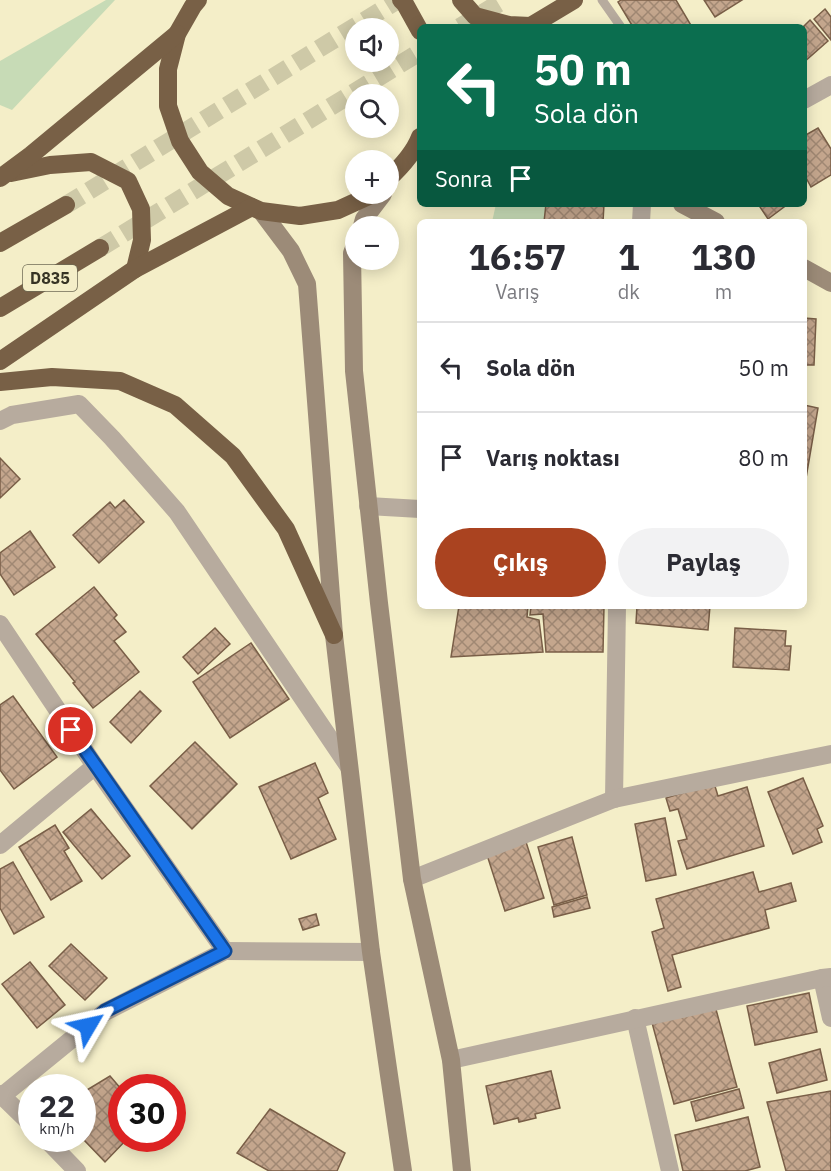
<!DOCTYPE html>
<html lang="tr">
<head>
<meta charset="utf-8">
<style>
	:root { --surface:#fff; --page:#f2f2f3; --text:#2b2b33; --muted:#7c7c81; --line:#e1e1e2; --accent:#aa4320 }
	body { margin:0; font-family:"IBM Plex Sans",sans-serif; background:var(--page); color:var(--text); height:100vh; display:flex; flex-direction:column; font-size:22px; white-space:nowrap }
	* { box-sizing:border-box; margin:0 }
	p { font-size:20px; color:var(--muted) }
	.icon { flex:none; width:33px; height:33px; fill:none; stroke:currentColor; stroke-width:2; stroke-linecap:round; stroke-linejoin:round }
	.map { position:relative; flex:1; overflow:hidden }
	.sheet { position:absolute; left:417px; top:219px; width:390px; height:390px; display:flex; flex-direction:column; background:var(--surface); border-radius:9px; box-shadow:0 3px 15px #0003 }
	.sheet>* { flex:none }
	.hud { position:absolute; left:417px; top:24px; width:390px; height:183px; border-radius:9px; box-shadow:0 3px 15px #0003; background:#0b6e4f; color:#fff; overflow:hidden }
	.buttons { position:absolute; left:345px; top:18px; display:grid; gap:12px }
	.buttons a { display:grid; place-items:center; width:54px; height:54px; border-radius:50%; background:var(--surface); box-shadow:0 3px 15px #0003; font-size:30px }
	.speed { position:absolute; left:18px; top:1074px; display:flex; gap:12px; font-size:30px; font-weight:700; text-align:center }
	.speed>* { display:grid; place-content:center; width:78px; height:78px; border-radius:50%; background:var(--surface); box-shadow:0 3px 15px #0003; line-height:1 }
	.speed small { font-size:15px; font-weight:400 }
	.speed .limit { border:9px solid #d22; background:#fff; color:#111 }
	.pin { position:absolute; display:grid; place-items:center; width:51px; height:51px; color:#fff; margin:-26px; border:3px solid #fff; border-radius:50%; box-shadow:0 2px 6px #0007 }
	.me { position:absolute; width:66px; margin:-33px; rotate:54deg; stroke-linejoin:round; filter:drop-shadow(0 0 4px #0008) }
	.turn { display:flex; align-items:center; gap:21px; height:126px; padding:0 18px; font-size:27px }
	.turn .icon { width:78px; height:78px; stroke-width:2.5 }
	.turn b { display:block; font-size:42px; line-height:51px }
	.then { display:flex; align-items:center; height:57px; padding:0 18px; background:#0003; gap:12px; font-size:22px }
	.eta { display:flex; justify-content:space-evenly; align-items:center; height:102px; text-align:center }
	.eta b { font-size:36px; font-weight:700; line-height:42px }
	.primary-button { display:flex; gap:12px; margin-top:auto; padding:12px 18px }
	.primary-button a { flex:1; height:69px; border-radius:36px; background:var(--accent); color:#fff; font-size:24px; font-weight:700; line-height:69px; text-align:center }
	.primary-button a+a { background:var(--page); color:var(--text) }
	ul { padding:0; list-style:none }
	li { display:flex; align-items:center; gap:18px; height:90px; padding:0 18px; border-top:2px solid var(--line) }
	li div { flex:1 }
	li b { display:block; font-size:22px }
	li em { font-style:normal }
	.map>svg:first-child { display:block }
	.green { fill:#c7dbb6 }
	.building { fill:url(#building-cross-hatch); stroke:#795e47; stroke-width:1.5 }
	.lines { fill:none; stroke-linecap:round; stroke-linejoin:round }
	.highway-tunnel { stroke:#cec9a7; stroke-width:18; stroke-dasharray:18 9; stroke-linecap:butt }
	.lane { stroke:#b7ab9e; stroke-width:9 }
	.street { stroke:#b7ab9e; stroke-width:18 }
	.secondary { stroke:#9c8b78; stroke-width:18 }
	.highway { stroke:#786046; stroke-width:18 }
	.route-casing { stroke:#114b97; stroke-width:15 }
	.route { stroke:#1a73e8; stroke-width:10 }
	.labels { text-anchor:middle; stroke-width:6; stroke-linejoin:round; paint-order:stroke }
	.shield { fill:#f4eec8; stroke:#6f6b55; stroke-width:1.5 }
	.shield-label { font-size:16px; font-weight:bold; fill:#363324 }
</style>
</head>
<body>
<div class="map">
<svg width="831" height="1171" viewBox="0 0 831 1171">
	<defs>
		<pattern id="building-cross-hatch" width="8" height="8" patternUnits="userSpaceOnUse" patternTransform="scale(1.5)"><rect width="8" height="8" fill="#c4a68d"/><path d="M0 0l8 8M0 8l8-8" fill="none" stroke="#a08873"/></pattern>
	</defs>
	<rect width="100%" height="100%" fill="#f4eec8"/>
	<!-- green -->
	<g class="green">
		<path d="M106,0H115L12,110L0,105V61Z"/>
		<path d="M496,204H546L544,222H492Z"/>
	</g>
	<!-- building -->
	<g class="building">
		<path d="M621,0H676L692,27H633L618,2Z"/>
		<path d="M704,0H742L715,17Z"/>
		<path d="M825,9L831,17V40L814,19Z"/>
		<path d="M810,20L828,41L804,62V27H803Z"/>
		<path d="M818,128L831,149V175L811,187L804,174V136Z"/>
		<path d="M546,204H604L603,222H544Z"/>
		<path d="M758,204H788L768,219Z"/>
		<path d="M804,318L816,319L814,365H804Z"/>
		<path d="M804,405L818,408L805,484H804Z"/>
		<path d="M0,458L20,479L0,498Z"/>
		<path d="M124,500L144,522L99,563L73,535L110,502L115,508Z"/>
		<path d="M30,531L55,567L14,595L0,574V553Z"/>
		<path d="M94,587L117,615L114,618L126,632L114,641L139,672L93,708L73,683L75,682L36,634Z"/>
		<path d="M459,606H500L514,608V606H528L527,617L539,620L543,652L451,657Z"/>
		<path d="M531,606H604L603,652H546L543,614L530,615Z"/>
		<path d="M637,606H710L708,630L636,623Z"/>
		<path d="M215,628L230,644L198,674L183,657Z"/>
		<path d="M735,628L786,631L785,646H791L789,670L733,667Z"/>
		<path d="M251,643L289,699L230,738L193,682Z"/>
		<path d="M140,691L161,711L131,743L110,722Z"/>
		<path d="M13,696L57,757L14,789L0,770V705Z"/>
		<path d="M195,742L237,784L192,829L150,786Z"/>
		<path d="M315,763L328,793L318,798L336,839L291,859L259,787Z"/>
		<path d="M803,778L823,826L817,829L822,842L793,854L768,792Z"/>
		<path d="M714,783L718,796L747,787L764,846L687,869L678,841L687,839L678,809L670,811L666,798Z"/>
		<path d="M91,809L130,856L102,879L63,832Z"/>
		<path d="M665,818L676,875L646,881L635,824Z"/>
		<path d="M55,825L69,848L64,851L82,881L51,900L19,847Z"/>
		<path d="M572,837L587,895L554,905L538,847Z"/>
		<path d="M526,842L544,898L505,911L487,855Z"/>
		<path d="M13,862L44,917L14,934L0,908V869Z"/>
		<path d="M753,872L759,892L791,883L796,901L765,910L769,928L672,955L681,987L668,991L652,932L664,928L656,899Z"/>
		<path d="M587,897L590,908L554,917L552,907Z"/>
		<path d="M316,914L319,925L303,930L299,919Z"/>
		<path d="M71,944L107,978L85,1000L49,966Z"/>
		<path d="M30,962L65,1005L37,1028L2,984Z"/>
		<path d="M809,993L817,1032L755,1045L747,1006Z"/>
		<path d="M714,1002L737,1087L674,1104L651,1019Z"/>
		<path d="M820,1049L827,1080L777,1093L769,1063Z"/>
		<path d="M551,1071L560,1108L535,1114L536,1118L519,1122L518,1118L494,1124L486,1086Z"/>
		<path d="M110,1076L122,1090V1138H128L105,1162L82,1138V1093Z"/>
		<path d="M739,1089L744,1108L696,1121L691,1102Z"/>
		<path d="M831,1091V1171H786L767,1102Z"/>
		<path d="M270,1109L345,1153L337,1171H269L237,1153Z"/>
		<path d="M748,1117L760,1167L745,1171H683L675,1135Z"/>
	</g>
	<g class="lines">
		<!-- highway-tunnel -->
		<g class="highway-tunnel">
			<path d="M460,27L504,0"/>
			<path d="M66,205L398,0"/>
			<path d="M100,248L420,52"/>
		</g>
		<!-- lane -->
		<path class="lane" d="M602,0L621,27"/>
		<!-- street -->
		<g class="street">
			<path d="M804,100L831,85"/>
			<path d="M641,222L642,204"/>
			<path d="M0,421L12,415L79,404L112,438L177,512L349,767"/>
			<path d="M368,506L420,509"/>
			<path d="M0,624L95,766L225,951L105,1012L2,1096"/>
			<path d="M614,799L617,606"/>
			<path d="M0,845L95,766"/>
			<path d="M412,879L614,799L831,754"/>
			<path d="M225,951L371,952"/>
			<path d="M822,978L831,1018"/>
			<path d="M635,1018L670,1171"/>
			<path d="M451,1060L822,978L831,977"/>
			<path d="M0,1094L32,1125"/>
			<path d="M45,1138L77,1171"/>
		</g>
		<!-- secondary -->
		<g class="secondary">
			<path d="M682,204L716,222"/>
			<path d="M261,211L291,251L307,284L334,635L371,952L403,1171"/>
			<path d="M362,226L364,219L383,194"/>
			<path d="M356,243L352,253L354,371L379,603L412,879L451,1060L462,1171"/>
			<path d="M804,268L831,283"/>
		</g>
		<!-- highway -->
		<g class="highway">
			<path d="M198,0L193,6L177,34L168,69V106L180,141L200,172L228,196L252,207L261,211L300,216L338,210L373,194"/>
			<path d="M401,0L405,4L420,31"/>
			<path d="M461,0L475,16L509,25L530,26"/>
			<path d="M529,27L574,0"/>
			<path d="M11,173L50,165L91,162L128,181L141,209L142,240L135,269"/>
			<path d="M0,178L31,155L177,34"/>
			<path d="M388,179C401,167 414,153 420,137"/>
			<path d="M0,243L66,205"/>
			<path d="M0,308L100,248"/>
			<path d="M0,361L135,269L252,207"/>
			<path d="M0,382L52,377L120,381L175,405L233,456L286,529L334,635"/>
		</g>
	</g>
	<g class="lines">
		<!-- route casing -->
		<g class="route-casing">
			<path id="route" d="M71,730L225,951L105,1011L88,1026"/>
		</g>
		<!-- route -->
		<use href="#route" class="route"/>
	</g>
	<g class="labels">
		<!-- shield labels -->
		<rect class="shield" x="23" y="265" width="54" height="26" rx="4.5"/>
		<g class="shield-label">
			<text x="50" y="284">D835</text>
		</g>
	</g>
</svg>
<div class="buttons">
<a><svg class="icon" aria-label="sound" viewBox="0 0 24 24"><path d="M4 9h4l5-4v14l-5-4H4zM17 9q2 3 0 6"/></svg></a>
<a><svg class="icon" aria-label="search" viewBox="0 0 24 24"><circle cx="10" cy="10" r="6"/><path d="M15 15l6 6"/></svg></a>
<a>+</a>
<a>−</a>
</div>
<div class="speed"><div>22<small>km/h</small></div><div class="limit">30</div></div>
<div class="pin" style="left:71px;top:730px;background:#d93025"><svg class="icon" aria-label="arrive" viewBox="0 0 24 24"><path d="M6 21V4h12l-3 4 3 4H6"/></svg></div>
<svg class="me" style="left:88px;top:1026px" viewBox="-20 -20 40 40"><path d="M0-17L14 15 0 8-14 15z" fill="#1a73e8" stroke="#fff" stroke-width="4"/></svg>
<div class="hud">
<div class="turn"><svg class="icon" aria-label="left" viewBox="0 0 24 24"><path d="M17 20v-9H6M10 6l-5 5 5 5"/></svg><div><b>50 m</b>Sola dön</div></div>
<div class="then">Sonra<svg class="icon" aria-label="arrive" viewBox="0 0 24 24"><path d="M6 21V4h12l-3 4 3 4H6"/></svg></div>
</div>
<section class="sheet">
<div class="eta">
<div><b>16:57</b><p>Varış</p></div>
<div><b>1</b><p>dk</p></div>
<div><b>130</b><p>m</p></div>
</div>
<ul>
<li><svg class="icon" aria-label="left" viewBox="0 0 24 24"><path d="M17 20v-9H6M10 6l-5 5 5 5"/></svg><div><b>Sola dön</b></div><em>50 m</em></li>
<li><svg class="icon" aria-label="arrive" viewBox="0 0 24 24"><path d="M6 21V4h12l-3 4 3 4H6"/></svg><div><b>Varış noktası</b></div><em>80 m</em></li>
</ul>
<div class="primary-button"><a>Çıkış</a><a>Paylaş</a></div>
</section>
</div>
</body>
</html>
